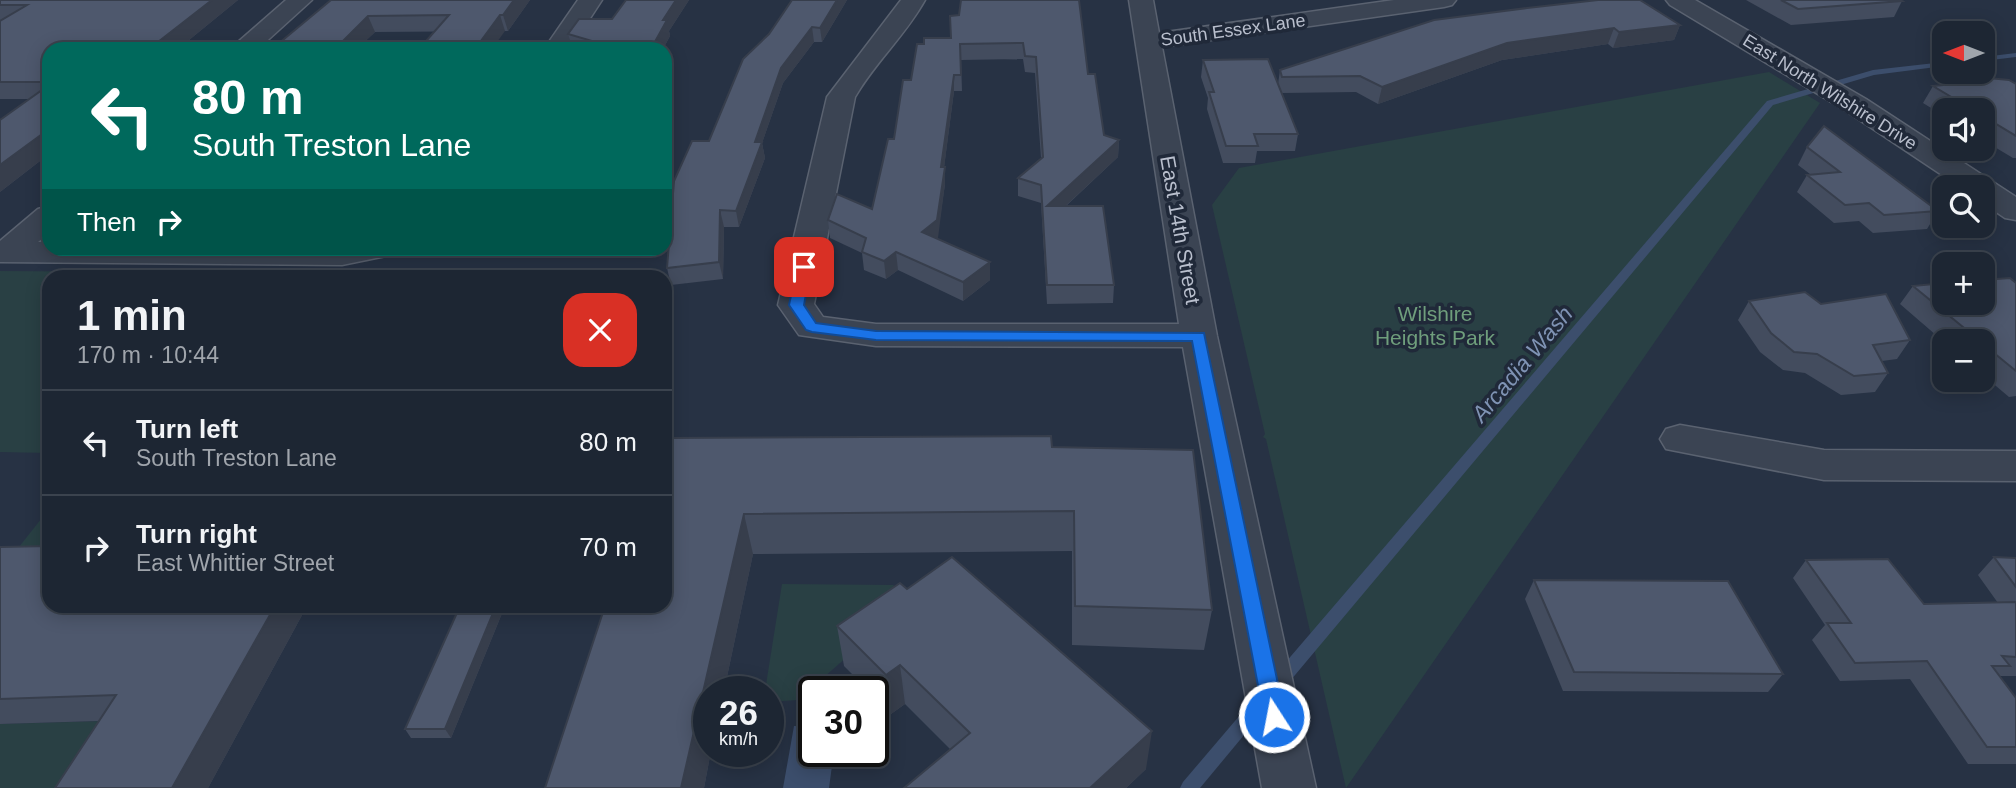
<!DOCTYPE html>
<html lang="en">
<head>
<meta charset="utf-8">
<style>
	:root { --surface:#1d2633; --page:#252e3b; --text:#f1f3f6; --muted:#a0a5ac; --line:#3b434e }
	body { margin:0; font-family:Arial,sans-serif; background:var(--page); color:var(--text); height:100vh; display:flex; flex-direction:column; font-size:26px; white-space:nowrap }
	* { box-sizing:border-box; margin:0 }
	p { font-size:23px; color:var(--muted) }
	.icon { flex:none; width:38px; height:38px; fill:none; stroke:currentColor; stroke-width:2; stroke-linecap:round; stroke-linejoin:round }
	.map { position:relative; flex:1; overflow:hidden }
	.details { position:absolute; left:42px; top:270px; width:630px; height:343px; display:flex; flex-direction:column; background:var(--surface); border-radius:21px; box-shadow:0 4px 18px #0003,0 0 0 2px var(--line) }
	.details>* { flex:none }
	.guide { position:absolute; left:42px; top:42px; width:630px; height:214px; border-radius:21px; box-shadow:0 4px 18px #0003,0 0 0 2px var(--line); background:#00695c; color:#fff; overflow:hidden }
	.needle { width:46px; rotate:270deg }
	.controls { position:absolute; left:1932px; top:21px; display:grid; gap:14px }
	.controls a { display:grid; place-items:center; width:63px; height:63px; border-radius:14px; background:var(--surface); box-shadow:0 4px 18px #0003,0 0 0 2px var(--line); font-size:35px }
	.speed { position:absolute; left:693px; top:676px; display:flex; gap:14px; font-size:35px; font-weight:700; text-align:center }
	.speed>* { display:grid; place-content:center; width:91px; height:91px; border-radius:50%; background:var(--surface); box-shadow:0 4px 18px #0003,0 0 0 2px var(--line); line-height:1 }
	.speed small { font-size:18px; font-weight:400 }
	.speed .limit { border:4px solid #111; border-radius:10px; background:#fff; color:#111 }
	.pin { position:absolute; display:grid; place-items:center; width:60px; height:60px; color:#fff; margin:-30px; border-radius:14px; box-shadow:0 4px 10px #0006 }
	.me { position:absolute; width:77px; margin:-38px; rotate:349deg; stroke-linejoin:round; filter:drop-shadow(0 0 5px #0008) }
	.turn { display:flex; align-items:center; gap:24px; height:147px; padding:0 35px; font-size:32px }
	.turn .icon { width:91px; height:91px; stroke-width:2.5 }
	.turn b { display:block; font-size:49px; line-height:60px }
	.then { display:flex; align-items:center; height:66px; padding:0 35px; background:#0003; gap:14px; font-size:26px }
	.round { display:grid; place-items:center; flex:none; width:74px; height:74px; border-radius:21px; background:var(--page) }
	.summary { display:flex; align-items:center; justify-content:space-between; height:119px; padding:0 35px }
	h1 { font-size:42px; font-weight:700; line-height:52px }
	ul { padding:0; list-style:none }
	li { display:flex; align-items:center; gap:21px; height:105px; padding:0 35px; border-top:2px solid var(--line) }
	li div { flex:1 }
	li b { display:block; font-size:26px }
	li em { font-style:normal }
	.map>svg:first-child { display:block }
	.green { fill:#294044 }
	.water { fill:#3c4e6c }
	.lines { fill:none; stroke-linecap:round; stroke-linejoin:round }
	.stream { fill:#3c4e6c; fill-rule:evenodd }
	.minor-casing { stroke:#5a6270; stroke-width:3 }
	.minor { fill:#3b4453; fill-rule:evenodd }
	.wall { fill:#434c5e }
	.shaded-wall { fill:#373e4c }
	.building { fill:#4e586d; stroke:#373e4c; stroke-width:2 }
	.route { fill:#1a73e8; stroke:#114b97; stroke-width:2 }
	.labels { text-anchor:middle; stroke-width:7; stroke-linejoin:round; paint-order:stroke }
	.far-street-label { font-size:18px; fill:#b9bfcd; stroke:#202939 }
	.street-label { font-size:21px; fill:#b9bfcd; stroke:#202939 }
	.park-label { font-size:21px; fill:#6f9e7c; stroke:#202939 }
	.water-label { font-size:23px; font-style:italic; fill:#7f93b4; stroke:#202939 }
</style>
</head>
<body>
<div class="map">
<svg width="2016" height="788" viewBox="0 0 2016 788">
	<rect width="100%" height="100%" fill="#273244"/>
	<!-- green -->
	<g class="green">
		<path d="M1769,72L1820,103L1346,788L1266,439L1263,437L1265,434L1212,205L1239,168Z"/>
		<path d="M0,271L315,273L312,276H49V453L0,452Z"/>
		<path d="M49,509V551L15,552Z"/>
		<path d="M782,584L894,585L882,626L798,700L768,702V691H765Z"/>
		<path d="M139,720L96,788H0V724Z"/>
	</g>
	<!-- water -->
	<path class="water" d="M794,726L814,727V751H834L829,788H783Z"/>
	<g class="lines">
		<!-- stream -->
		<g class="stream">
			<path d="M2016,53V57L1983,61V57Z"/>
			<path d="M1944,62V66L1874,75L1773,105L1285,687L1279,689L1273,687L1271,682L1273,677L1767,101L1873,70Z"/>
			<path d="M1258,699L1264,701L1266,706L1264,711L1200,788H1180L1183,782L1252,701Z"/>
		</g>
		<!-- minor casing -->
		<g class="minor-casing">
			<g id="minor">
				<path d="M286,0H312L258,49H230Z"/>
				<path d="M578,0H602L570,49H544Z"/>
				<path d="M901,0H925C905,36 875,62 855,97L814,304L823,317L876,324H1179L1129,0H1153L1159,33L1394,0H1456L1452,5L1444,7L1162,47L1217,336L1316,788H1262L1183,347L876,346L799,335L778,305L827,97Z"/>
				<path d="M1666,0H1695L1866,99L2016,197V220L2005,218L1983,203V187H1960L1846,111L1670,5Z"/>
				<path d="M49,206V233L38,242H49V248H395L391,255L342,265L0,262V241L38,209Z"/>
				<path d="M1680,425L1824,450L2016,451V481L1824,480L1666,449L1660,439L1666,429Z"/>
			</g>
		</g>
		<!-- minor -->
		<use href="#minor" class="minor"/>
	</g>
	<!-- wall -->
	<g class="wall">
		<path d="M0,0H238L178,49H49V154L0,192L30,99H0V21L2,20H0Z"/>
		<path d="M331,0H530L508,31L375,32L357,49H272Z"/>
		<path d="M626,0H689L669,31L670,36L663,49H573L568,34L612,19Z"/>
		<path d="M792,0H847L822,42H814L783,83L762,143L765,158L739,227H724L723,279L671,285L667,268L709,141L769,34Z"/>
		<path d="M961,0L1088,74L1104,135L1119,140L1118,157L1066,206L1114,285L1113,303L1047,304L1041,203L1018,196V178L1041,158L1035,73L1025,72L1023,59L961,60L962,91H954L944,167L945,184L937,238L990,280L963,301L898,270L886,279L864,270L862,253L830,238L828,220L872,209L911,80L924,44L951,38L959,15Z"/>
		<path d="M1746,0H1900L1902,1L1894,17L1791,25Z"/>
		<path d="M1434,20L1680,25L1674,40L1613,48L1608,44L1502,60L1378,104L1356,92L1282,93L1298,134L1295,151H1257L1255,163H1223L1207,109L1208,98L1201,77L1203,60L1278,84L1280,70Z"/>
		<path d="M1947,74L2016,84V158H2013L1983,140V110H1944V116L1923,103L1933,86H1940Z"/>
		<path d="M1807,147L1938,211L1927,229L1873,233L1859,221L1834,223L1797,192L1807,175L1810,174L1798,165Z"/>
		<path d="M2016,283V396L2009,397L1983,375V341L1944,342L1900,304L1913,286Z"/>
		<path d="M1749,301L1821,304L1910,340L1897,359L1882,361L1888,373L1875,392L1841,395L1805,373L1783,370L1760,352L1738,320Z"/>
		<path d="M665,438L1052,447L1212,610L1204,650L1072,645V551L753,554L724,691H709V751H711L704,788H545Z"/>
		<path d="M0,547L49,606H307L208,788L99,721L0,724Z"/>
		<path d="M1994,557L2016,558V676H1999L2016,698V764H1968L1910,679L1840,681L1812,640L1825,625L1793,578L1806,560L1924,604L1998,603L1978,575Z"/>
		<path d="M1534,580L1783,674L1768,692L1563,691L1525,599Z"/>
		<path d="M907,589L1146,769L1126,788H904L950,749L905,704L891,714L873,696V691H869L844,666L837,626Z"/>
		<path d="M460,606H505L451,738H411L405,729Z"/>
	</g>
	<!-- shaded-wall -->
	<g class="shaded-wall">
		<path d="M212,0H238L178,49H149Z"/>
		<path d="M514,0H530L508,31L503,15Z"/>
		<path d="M676,0H689L669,31L670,36L663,49H651L663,20Z"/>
		<path d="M837,0H847L822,42L820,28Z"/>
		<path d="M500,15L505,31L492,49H475Z"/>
		<path d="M368,16L375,32L357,49H335Z"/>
		<path d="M1680,25L1674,40L1613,48L1619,32Z"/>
		<path d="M812,27L814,42L783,83L762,143L765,158L739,227L736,211L755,142L781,68Z"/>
		<path d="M1614,28L1608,44L1502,60L1378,104L1382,87L1507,43Z"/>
		<path d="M954,75V91L942,184L941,167Z"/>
		<path d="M49,129V154L0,192V165Z"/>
		<path d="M1119,140L1118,157L1046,224L1047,206Z"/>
		<path d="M945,167V184L938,238L923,250L922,232Z"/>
		<path d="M720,210L724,227L723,279L719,262Z"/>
		<path d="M896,252L898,270L886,279L884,261Z"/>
		<path d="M990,262V280L963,301V282Z"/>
		<path d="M744,514L753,554L724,691H709V751H711L704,788H681Z"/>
		<path d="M275,606H307L208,788H172Z"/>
		<path d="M496,606H505L451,738L445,729Z"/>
		<path d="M900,665L905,704L891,714L886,675Z"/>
		<path d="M1152,731L1146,769L1126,788H1090Z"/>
	</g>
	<!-- building -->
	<g class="building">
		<path d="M0,0H212L149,49H49V82H0V21L27,5H0Z"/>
		<path d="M331,0H514L503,15H500L475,49H419L449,15L368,16L335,49H272Z"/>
		<path d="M626,0H676L663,20H667L651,49H595L599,43L568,34L579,19H612Z"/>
		<path d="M792,0H837L820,28L812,27L781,68L755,142H762L736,211L720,210L719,262L667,268L674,181L692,141H709L743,59L769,34Z"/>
		<path d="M961,0H1079L1088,74H1095L1104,135L1119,140L1047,206H1103L1114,285H1047L1041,185L1018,178L1043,157L1036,57L1025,56L1023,43L960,44L961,75H954L941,167H945L937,220L922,232L990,262L963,282L896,252L884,261L862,252L866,238L828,220L837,194L872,209L888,139H894L903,80H911L917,44H924V38H951L950,16L959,15Z"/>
		<path d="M1598,0H1640L1680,25L1619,32L1614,28L1507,43L1382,87L1360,76L1282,77L1280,70L1434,20L1527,8Z"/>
		<path d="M1781,0H1900L1902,1L1798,9Z"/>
		<path d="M1268,59L1298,134H1254L1258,146H1226L1209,92H1214L1203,60Z"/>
		<path d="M1947,74L2009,80L2016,84V136L1983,116V110H1973L1933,86L1955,84Z"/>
		<path d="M49,85V129L0,165V120Z"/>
		<path d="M1824,126L1938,211L1884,215L1869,203L1845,205L1807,175L1840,172L1807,147Z"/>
		<path d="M2010,278L2016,283V371L1983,344V341H1980L1913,286L1944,283V303H1983V280Z"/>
		<path d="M1805,292L1821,304L1886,294L1910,340L1873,345L1888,373L1854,376L1817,354L1794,352L1771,333L1749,301Z"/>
		<path d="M1051,436L1052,447L1193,450L1212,610L1075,606L1074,511L744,514L681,788H545L605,606H665V438Z"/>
		<path d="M49,546V606H275L172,788H55L116,695L0,699V547Z"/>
		<path d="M952,557L1152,731L1090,788H904L970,733L900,665L886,675L837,626L900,583L907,589Z"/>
		<path d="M1994,557L2016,558V587Z"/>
		<path d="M1888,559L1924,604L2016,602V657L2002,656L2010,666H1992L2016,698V747H1987L1927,661L1855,663L1827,623H1851L1806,560Z"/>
		<path d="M1534,580L1728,581L1783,674L1574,672Z"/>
		<path d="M460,606H496L445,729H405Z"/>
	</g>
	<!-- route -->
	<path class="route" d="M804,263L811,267L804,305L816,323L876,331L1204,333L1285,717L1282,723L1274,726L1267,723L1264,717L1192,341L876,340L812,332L806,330L789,305L797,267Z"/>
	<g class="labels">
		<!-- far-street labels -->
		<g class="far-street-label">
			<text transform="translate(1233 30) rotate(-8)" y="6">South Essex Lane</text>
			<text transform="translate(1830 92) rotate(32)" y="6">East North Wilshire Drive</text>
		</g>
		<!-- street labels -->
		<g class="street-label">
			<text transform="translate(1180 230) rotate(80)" y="7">East 14th Street</text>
		</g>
		<!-- park labels -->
		<g class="park-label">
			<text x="1435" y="321">Wilshire<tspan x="1435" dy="24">Heights Park</tspan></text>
		</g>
		<!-- water labels -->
		<g class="water-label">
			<text transform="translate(1522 364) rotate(-50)" y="8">Arcadia Wash</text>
		</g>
	</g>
</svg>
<div class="controls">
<a><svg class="needle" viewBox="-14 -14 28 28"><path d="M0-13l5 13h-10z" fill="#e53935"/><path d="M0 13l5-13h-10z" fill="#a0a5ac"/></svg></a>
<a><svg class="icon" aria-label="sound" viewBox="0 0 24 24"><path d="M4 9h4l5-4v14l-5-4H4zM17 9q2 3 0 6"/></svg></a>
<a><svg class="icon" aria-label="search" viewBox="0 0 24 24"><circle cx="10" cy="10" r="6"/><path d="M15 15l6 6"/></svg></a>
<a>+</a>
<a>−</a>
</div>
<div class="speed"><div>26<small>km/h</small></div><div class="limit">30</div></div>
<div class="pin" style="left:804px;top:267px;background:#d93025"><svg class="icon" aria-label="arrive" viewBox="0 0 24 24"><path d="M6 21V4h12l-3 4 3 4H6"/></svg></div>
<svg class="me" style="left:1274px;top:717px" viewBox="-20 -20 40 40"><circle r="17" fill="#1a73e8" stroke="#fff" stroke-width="3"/><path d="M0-11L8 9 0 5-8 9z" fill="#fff"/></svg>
<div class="guide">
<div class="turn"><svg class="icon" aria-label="left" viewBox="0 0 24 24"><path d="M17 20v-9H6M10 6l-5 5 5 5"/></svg><div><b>80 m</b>South Treston Lane</div></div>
<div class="then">Then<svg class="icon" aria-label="right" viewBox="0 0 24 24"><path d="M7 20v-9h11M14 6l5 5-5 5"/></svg></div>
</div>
<section class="details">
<div class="summary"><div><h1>1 min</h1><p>170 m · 10:44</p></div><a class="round" style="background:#d93025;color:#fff"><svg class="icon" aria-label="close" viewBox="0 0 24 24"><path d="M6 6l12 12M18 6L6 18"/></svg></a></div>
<ul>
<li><svg class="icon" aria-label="left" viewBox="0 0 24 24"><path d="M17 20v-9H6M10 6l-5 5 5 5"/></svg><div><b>Turn left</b><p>South Treston Lane</p></div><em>80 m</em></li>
<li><svg class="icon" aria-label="right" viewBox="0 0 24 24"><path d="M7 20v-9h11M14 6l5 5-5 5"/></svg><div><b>Turn right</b><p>East Whittier Street</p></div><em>70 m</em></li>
</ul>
</section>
</div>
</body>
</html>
